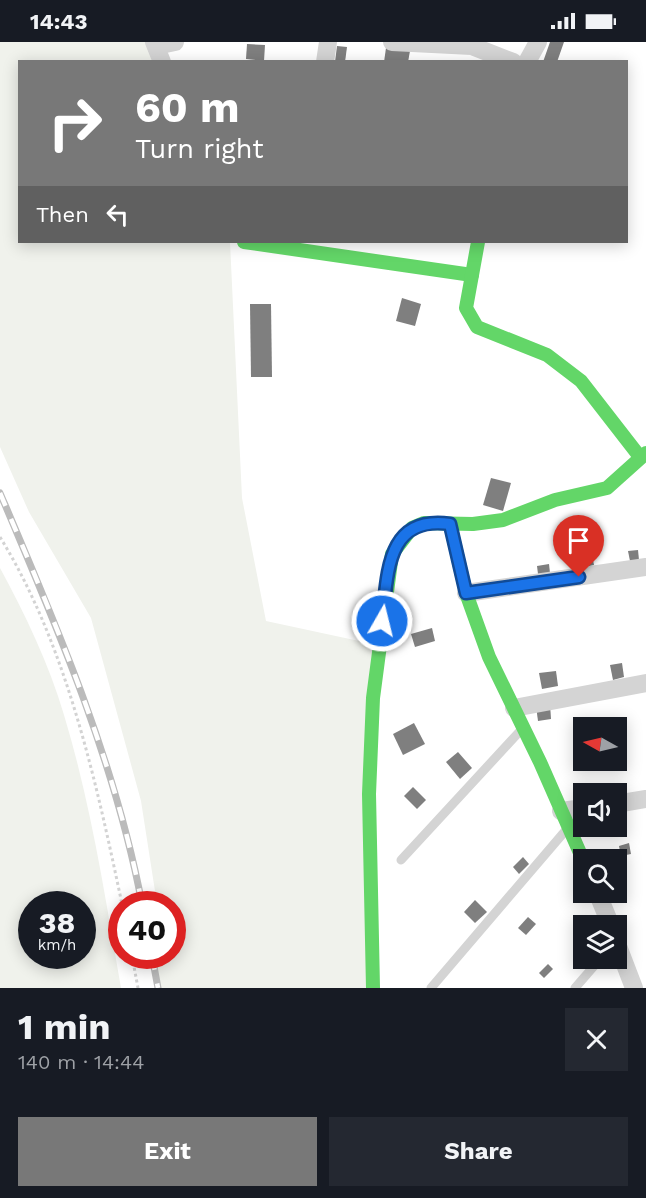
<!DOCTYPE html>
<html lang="en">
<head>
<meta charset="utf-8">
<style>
	:root { --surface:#171b24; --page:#242831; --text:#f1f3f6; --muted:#9ea1a6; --accent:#787878 }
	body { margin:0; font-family:"Work Sans",sans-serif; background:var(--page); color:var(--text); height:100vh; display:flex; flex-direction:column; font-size:22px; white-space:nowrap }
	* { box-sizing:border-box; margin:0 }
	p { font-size:20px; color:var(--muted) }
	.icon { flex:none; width:33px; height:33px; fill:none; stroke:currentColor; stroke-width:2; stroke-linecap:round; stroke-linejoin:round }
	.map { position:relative; height:946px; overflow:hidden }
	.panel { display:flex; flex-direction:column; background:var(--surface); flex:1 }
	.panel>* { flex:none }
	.guide { position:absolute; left:18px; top:18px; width:610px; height:183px; border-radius:0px; box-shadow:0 3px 15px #0003; background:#787878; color:#fff; overflow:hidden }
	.needle { width:39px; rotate:278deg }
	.tools { position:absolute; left:573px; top:675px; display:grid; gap:12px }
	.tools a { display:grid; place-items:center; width:54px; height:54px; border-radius:0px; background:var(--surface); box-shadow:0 3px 15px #0003; font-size:30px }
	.speed { position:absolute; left:18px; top:849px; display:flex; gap:12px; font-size:30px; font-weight:700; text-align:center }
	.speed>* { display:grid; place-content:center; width:78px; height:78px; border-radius:50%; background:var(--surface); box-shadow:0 3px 15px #0003; line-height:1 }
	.speed small { font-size:15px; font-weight:400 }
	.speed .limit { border:9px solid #d22; background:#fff; color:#111 }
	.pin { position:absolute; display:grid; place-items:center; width:51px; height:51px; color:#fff; margin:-62px -26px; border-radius:50% 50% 50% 0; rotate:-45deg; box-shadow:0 0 6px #0007 }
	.pin .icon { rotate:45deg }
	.me { position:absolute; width:66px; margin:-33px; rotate:8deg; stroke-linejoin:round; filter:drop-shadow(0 0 4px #0008) }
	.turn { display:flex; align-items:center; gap:21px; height:126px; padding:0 18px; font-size:27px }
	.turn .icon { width:78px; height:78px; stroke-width:2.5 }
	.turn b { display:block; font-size:42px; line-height:51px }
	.then { display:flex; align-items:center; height:57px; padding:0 18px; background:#0003; gap:12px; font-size:22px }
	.round { display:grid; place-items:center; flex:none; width:63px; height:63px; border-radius:0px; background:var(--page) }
	.summary { display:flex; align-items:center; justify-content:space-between; height:102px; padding:0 18px }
	h1 { font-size:36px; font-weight:700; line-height:45px }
	.cta { display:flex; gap:12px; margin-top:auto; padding:12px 18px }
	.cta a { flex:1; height:69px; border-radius:0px; background:var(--accent); color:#fff; font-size:24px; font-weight:700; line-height:69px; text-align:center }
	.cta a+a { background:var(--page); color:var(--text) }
	.status { display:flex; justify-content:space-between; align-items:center; height:42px; padding:0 30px; background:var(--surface); direction:ltr }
	.status svg { height:16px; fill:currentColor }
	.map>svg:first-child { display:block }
	.green { fill:#f0f2ec; fill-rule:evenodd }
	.building { fill:#7f7f7f }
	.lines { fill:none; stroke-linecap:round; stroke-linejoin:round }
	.path { stroke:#d3d3d3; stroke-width:3; stroke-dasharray:3 3; stroke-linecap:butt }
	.lane { stroke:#d4d4d4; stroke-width:9 }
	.street { stroke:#d4d4d4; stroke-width:18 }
	.fast { stroke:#63d668; stroke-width:14 }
	.rail-casing { stroke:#bbb; stroke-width:7 }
	.rail { stroke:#fff; stroke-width:4.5; stroke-dasharray:14; stroke-linecap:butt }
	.route-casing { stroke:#114b97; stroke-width:15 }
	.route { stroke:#1a73e8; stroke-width:10 }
</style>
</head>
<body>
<div class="status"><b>14:43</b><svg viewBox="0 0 49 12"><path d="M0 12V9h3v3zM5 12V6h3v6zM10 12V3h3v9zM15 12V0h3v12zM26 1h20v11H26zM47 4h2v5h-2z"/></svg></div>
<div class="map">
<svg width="646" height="946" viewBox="0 0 646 946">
	<rect width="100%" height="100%" fill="#fff"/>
	<!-- green -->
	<g class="green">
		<path d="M0,0H154L162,19L20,20V200H230L242,456L266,579L373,602L368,946H158L152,914H172V862H157L141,759L91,576L29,470L0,405Z"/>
		<path d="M0,526C25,572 49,622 64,673C91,762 105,854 121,946H0ZM32,862H82V914H32Z"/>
	</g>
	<!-- building -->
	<g class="building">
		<path d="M550,0H564L557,20H543Z"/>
		<path d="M247,2L265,3L264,19L246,17Z"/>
		<path d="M337,4L347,5L345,20H335Z"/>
		<path d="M386,6L410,9L408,20H384Z"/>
		<path d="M402,256L421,262L415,284L396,279Z"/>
		<path d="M250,262H271L272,335H251Z"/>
		<path d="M491,436L511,441L503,469L483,463Z"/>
		<path d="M638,508L639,518L630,519L628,509Z"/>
		<path d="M592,513L594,523L580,526L578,515Z"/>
		<path d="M549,522L550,531L538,532L537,524Z"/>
		<path d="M432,586L435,599L415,605L411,592Z"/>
		<path d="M622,621L624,635L613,638L610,623Z"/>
		<path d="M556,629L558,644L542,647L539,631Z"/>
		<path d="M550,662L551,677L538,679L536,664Z"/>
		<path d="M414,681L425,702L403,713L393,692Z"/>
		<path d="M458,710L472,726L460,737L446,720Z"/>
		<path d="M586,741L588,752L578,756L576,743Z"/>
		<path d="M413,745L426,758L417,767L404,754Z"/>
		<path d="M629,801L631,812L621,814L619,804Z"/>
		<path d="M523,815L529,822L519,832L513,825Z"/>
		<path d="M475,858L487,870L475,881L464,870Z"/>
		<path d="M528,875L536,882L526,893L518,886Z"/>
		<path d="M548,922L553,927L544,936L539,931Z"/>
	</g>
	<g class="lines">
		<!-- path -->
		<g class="path">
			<path d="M0,495C67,604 96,739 122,862"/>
			<path d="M132,914L138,946"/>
		</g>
		<!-- lane -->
		<g class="lane">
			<path d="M401,818L521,688"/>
			<path d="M431,946L566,788"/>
			<path d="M575,946L601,916"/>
		</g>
		<!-- street -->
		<g class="street">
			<path d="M154,0L162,20"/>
			<path d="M392,0L472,4L513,20"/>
			<path d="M156,4L175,0"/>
			<path d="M325,20L328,0"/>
			<path d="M527,20L538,0"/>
			<path d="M466,551L646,525"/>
			<path d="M514,666L646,641"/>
			<path d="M616,762L646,757"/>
			<path d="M561,769L584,766"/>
			<path d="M597,850L611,884"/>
			<path d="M616,899L634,946"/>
		</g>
		<!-- fast -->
		<g class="fast">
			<path d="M244,200L472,233"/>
			<path d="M478,200L466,266L477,285L547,313L581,339L640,415"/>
			<path d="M450,482L466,551L489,615L540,720L584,820"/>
			<path d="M373,946L369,752L373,656L392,512L412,486L424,481L473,482L503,478L555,458L607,446L646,411"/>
		</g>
		<!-- rail casing -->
		<g class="rail-casing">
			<g id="rail">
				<path d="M0,451C57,585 115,719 142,862"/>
				<path d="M152,914L158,946"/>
			</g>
		</g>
		<!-- rail -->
		<use href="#rail" class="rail"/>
	</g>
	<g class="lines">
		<!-- route casing -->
		<g class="route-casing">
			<path id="route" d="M382,579C388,533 385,473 450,482L466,551L579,535"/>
		</g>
		<!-- route -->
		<use href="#route" class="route"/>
	</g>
</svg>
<div class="tools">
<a><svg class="needle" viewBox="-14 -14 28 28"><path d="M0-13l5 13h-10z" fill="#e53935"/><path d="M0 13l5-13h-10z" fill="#9ea1a6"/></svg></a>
<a><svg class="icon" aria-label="sound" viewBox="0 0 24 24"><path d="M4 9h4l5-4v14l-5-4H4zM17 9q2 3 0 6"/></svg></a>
<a><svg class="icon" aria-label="search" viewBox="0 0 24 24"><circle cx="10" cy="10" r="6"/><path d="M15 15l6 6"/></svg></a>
<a><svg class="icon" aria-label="layers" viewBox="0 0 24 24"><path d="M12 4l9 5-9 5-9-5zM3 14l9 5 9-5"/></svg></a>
</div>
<div class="speed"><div>38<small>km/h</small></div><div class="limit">40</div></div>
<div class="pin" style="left:579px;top:535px;background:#d93025"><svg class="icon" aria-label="arrive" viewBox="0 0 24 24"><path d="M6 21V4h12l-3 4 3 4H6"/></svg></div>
<svg class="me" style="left:382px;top:579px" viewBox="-20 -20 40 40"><circle r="17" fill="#1a73e8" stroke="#fff" stroke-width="3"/><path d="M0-11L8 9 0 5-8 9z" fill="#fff"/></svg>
<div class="guide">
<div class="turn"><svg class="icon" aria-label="right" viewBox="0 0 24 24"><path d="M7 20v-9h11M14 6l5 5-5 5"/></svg><div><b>60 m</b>Turn right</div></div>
<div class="then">Then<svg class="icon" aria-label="left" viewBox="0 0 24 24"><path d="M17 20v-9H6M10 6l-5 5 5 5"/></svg></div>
</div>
</div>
<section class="panel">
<div class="summary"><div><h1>1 min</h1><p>140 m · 14:44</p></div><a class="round"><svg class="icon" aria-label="close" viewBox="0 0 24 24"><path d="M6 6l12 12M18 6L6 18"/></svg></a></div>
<div class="cta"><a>Exit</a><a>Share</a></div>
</section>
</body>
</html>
